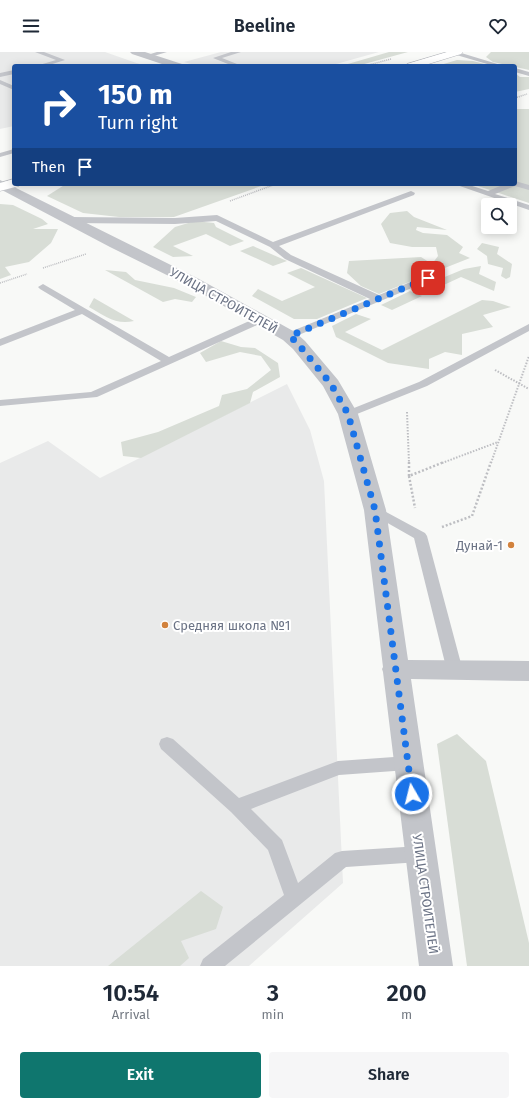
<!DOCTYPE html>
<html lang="en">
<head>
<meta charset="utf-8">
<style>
	:root { --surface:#fff; --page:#f6f6f7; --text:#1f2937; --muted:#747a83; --accent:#0f766e }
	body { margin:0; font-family:"Fira Sans",sans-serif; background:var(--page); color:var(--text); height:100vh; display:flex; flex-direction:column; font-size:15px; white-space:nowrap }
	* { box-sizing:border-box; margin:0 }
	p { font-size:13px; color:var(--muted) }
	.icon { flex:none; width:22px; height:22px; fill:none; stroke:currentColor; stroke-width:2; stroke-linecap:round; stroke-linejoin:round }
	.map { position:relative; height:914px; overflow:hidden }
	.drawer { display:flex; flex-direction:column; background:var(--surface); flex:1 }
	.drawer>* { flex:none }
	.guide { position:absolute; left:12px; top:12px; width:505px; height:122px; border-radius:4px; box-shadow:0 2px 10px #0003; background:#1a4fa0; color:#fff; overflow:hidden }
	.tools { position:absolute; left:481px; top:146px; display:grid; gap:8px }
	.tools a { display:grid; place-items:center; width:36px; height:36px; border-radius:4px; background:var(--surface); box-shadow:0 2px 10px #0003; font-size:20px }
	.pin { position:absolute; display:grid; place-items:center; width:34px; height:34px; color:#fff; margin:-17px; border-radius:8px; box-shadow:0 2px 6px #0006 }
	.me { position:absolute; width:44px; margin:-22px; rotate:352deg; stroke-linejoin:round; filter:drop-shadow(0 0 3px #0008) }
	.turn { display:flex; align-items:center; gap:14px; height:84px; padding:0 20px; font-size:18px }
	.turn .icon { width:52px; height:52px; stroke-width:2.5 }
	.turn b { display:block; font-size:28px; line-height:34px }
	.then { display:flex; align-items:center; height:38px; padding:0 20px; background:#0003; gap:8px; font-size:15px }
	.eta { display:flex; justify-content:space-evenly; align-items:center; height:68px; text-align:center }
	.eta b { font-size:24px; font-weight:600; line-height:28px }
	.primary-button { display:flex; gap:8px; margin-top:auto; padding:8px 20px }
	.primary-button a { flex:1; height:46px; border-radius:4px; background:var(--accent); color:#fff; font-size:16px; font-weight:600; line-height:46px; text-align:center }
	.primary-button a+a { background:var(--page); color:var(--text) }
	header { display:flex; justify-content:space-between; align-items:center; height:52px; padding:0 20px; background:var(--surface); font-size:18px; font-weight:600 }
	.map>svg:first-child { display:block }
	.built { fill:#e9eaea }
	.green { fill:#d8ddd6 }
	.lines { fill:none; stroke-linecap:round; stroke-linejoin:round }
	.secondary-casing { stroke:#b6b8be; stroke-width:1 }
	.path-far2 { stroke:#bdbec2; stroke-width:1.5; stroke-dasharray:1 1; stroke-linecap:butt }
	.path-far1 { stroke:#bdbec2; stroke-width:2; stroke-dasharray:1.5 1.5; stroke-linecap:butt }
	.path { stroke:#bdbec2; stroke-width:2.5; stroke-dasharray:2 2; stroke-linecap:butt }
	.lane { fill:#c3c5ca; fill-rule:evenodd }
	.street { fill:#c3c5ca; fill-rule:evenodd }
	.secondary { fill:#fff; fill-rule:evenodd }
	.route { stroke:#1a73e8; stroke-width:7; stroke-dasharray:0 12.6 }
	.poi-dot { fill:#d2823d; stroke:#fff; stroke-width:1.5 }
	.labels { text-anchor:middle; stroke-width:4; stroke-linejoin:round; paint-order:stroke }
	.street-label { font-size:13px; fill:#6b7385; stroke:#fff }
	.poi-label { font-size:13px; fill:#6b7385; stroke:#fff; text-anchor:end }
</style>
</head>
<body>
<header><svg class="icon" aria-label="menu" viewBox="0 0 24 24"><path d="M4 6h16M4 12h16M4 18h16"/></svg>Beeline<svg class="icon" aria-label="heart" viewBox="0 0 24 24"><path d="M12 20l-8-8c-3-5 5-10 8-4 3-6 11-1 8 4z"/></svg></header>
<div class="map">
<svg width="529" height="914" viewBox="0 0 529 914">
	<rect width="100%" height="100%" fill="#f8f9f7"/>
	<!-- built -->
	<g class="built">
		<path d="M0,0H105L145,14H14V74L0,77Z"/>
		<path d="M221,0H379L329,14H198L184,10Z"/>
		<path d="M287,332L310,378L324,429L343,831L249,914H0V411L48,389L100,426Z"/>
	</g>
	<!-- green -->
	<g class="green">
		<path d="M389,0H408L357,14H341Z"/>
		<path d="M491,0H529V18L493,10L486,5Z"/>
		<path d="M457,8L473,9L492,14H437Z"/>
		<path d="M515,21L520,25H529V37L515,40Z"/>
		<path d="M515,57H529V151L472,132H515Z"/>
		<path d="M66,132H267L174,165H119L83,161L47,144Z"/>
		<path d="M0,152L13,153L42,167L48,172L33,177H58L51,191L29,210L5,215L11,223L0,227Z"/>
		<path d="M407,159L414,165L447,178L417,175L416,178L423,181L447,183L463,195L459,201L470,206L379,242L361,234L347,221L349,209L421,205L432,212L438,204L436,195H412L390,191L381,172L390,161Z"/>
		<path d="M195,169L214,171L216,175L244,189L230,194L206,182L173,194L193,204L173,205L153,195L175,175Z"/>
		<path d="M482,191L499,195L497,202L512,212L510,225L506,227L501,224L503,216L488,212L487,204L477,197Z"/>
		<path d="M253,194L287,209L273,214L240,199Z"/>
		<path d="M481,214L479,222L496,230L494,239L461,225L433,238L423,234L464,217Z"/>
		<path d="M301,216L367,246L317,267H294L252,244L258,237L282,249L315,235L287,221Z"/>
		<path d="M105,218L126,220L135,228L174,236L196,245L192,250L175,247L163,250Z"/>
		<path d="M410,239L422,244L392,258L381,253Z"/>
		<path d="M94,246L134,269C115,273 105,264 89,255Z"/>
		<path d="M482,248L493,249L511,255L483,263L493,275L462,282V303L445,300L429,307V317L388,311L336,285L332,274L356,262L371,267L345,280L382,298Z"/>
		<path d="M221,289L241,295L255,296L278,311L280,325L253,340L250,351L141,406L123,404L121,390L158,380L219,354L222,343L247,337L271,318L261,304L240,300L206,310L200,301Z"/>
		<path d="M457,682L486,709L529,891V914H467L437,692Z"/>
		<path d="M201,839L223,855L216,877L181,889L189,906L180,914H108Z"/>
	</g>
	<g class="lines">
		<!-- secondary casing -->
		<g class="secondary-casing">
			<g id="secondary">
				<path d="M447,0H463L461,2L422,14H406L407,12Z"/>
				<path d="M14,127V132H20L19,134L0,139V131Z"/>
			</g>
		</g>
		<!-- path-far2 -->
		<g class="path-far2">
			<path d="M365,14L391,7"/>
			<path d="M515,46L527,42"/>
			<path d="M230,149L276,132"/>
			<path d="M43,216L86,202"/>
			<path d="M0,231L27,222"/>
		</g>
		<!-- path-far1 -->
		<g class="path-far1">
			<path d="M495,318L529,337"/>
			<path d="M407,360L409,411"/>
			<path d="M442,411L498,390"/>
			<path d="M491,411L529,304"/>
		</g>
		<!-- path -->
		<g class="path">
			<path d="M409,410V424L444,410"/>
			<path d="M409,424L415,456"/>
			<path d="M442,475L472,464L491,410"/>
		</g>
		<!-- lane -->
		<g class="lane">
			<path d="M35,0H44L65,8L46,14H36L56,8Z"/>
			<path d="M157,0H167L147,6L144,4Z"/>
			<path d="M231,0H241L222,6L242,14H233L213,6Z"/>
			<path d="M453,0H458L504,14H494L453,2Z"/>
			<path d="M515,16L529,20V24L515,20Z"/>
			<path d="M14,18V22L0,25V21Z"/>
			<path d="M0,28L14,34V38L0,32Z"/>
			<path d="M14,97V101L0,105V101Z"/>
			<path d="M515,129L529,133V138L515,134L495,142L529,153V158L454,132H466L488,139L505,132H515Z"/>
			<path d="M411,139L415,141L414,143L279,194L291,203L379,243L437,219H443L445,221L443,223L289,287L284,284L285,282L370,247L285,207L270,195L216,169L175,172L70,171L66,168L70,165L175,166L217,163L273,190Z"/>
			<path d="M43,232L169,305L256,266H264L265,268L264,270L97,345L0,354V348L91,340L161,309L82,262L0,294V287L75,258L40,237L38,235Z"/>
			<path d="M529,272V279L427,334L352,364H344L342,362L344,360L419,330Z"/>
			<path d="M375,454L425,481L427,484L463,619L460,623L455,625L450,623L447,619L414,486L370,461L368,458L370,455Z"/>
			<path d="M167,685L173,687L239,746L338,709L408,704L414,706L416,711L414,716L408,718L339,723L251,757L282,788L298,831L335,801L342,799L420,794L427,796L429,802L427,808L420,810L346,815L225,914H200L203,907L284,843L268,798L231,760L161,697L159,692L161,687Z"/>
		</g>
		<!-- street -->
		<g class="street">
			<path d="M130,0H145L182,12L183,14H168L132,2Z"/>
			<path d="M0,128L199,227L295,280L305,289L338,328L358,362L386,458L408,608L529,609V629L411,627L453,914H419L383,620L382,617L383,615L364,458L338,362L323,334L293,297L283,288L187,233L110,195L0,137Z"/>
		</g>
		<!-- secondary -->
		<use href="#secondary" class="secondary"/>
	</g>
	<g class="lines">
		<!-- route -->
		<path class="route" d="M412,742L375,458L348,362L331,332L299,293L290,284L428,226"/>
	</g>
	<!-- markers -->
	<g class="poi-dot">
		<circle cx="511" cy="493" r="4"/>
		<circle cx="165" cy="573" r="4"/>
	</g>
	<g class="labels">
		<!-- street labels -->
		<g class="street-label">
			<text transform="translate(224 248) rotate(29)" y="5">УЛИЦА СТРОИТЕЛЕЙ</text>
			<text transform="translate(426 842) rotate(82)" y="5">УЛИЦА СТРОИТЕЛЕЙ</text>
		</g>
		<!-- poi labels -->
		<g class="poi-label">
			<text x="503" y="498">Дунай-1</text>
			<text x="173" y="578" text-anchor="start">Средняя школа №1</text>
		</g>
	</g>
</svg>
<div class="tools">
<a><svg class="icon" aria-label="search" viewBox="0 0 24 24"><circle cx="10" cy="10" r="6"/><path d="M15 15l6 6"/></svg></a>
</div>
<div class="pin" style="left:428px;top:226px;background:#d93025"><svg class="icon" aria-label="arrive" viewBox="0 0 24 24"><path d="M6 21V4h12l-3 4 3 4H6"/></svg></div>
<svg class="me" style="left:412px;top:742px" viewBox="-20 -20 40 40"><circle r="17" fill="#1a73e8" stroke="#fff" stroke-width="3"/><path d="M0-11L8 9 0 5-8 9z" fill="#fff"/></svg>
<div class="guide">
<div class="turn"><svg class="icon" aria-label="right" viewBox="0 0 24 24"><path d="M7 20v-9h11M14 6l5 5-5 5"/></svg><div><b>150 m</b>Turn right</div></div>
<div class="then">Then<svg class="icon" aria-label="arrive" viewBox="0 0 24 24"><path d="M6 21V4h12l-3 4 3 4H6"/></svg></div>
</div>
</div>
<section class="drawer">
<div class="eta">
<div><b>10:54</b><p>Arrival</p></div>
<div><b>3</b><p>min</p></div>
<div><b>200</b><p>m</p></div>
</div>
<div class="primary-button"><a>Exit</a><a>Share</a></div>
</section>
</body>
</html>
